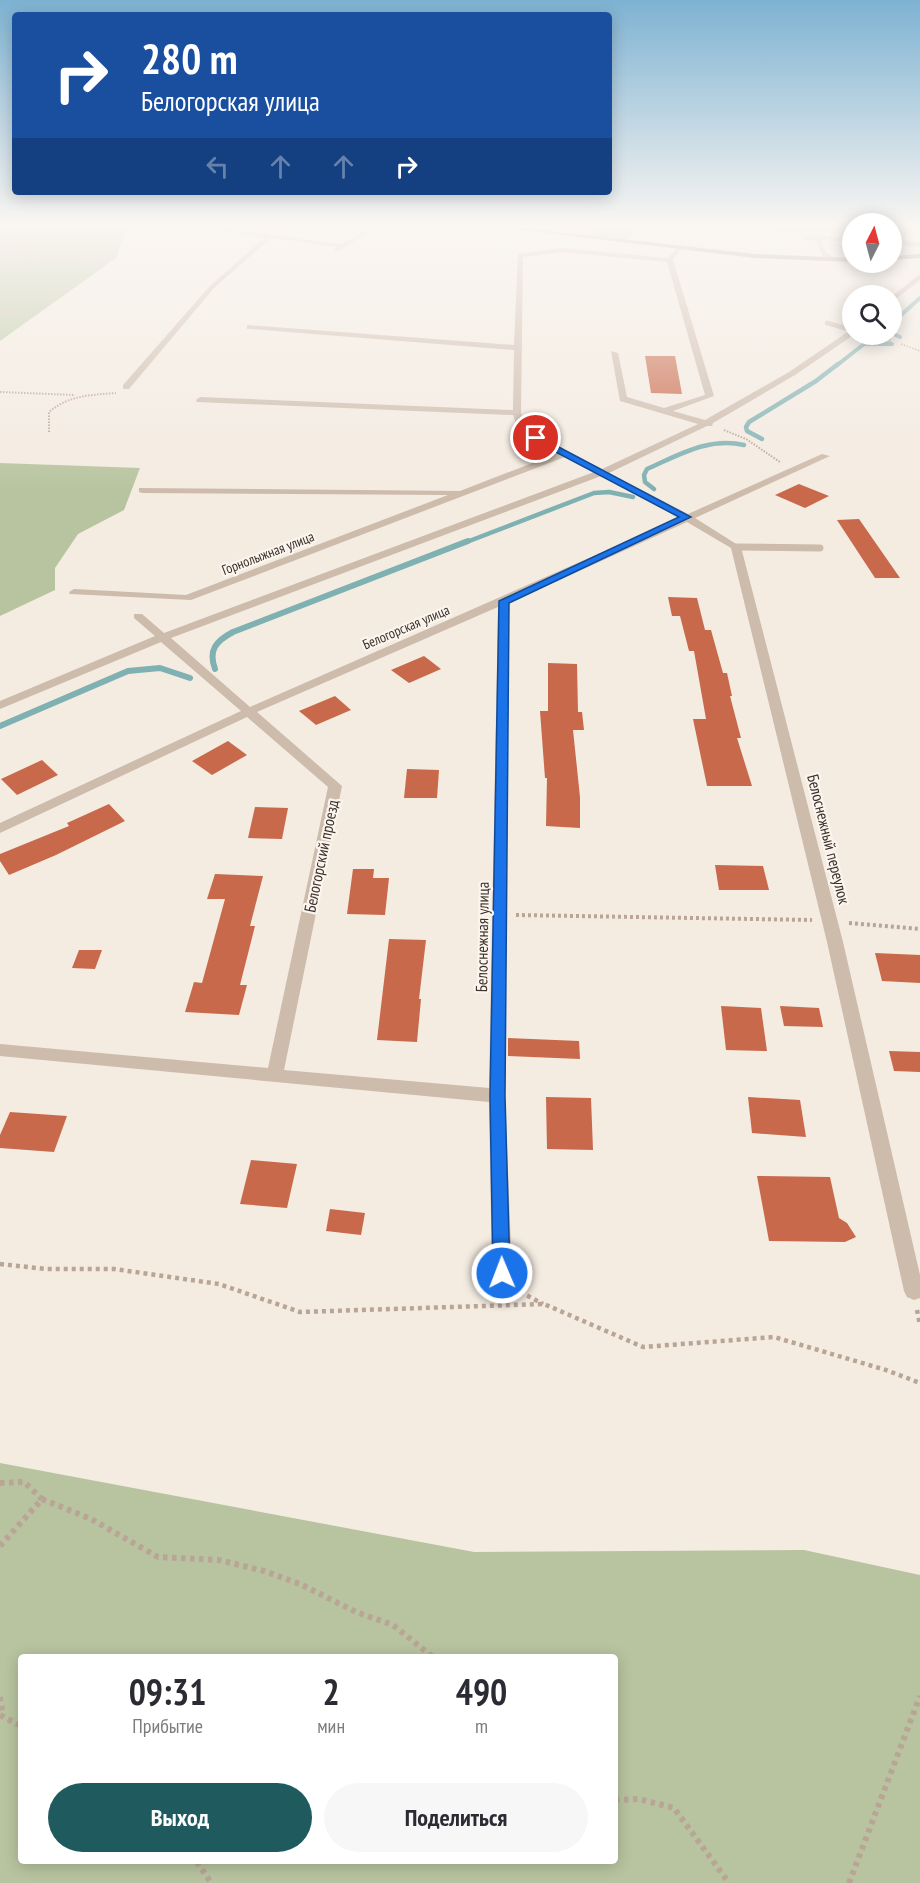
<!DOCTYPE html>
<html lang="ru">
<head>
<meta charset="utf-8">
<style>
	:root { --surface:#fff; --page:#f7f7f7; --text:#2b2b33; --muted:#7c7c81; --accent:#1f5a5e }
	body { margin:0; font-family:"PT Sans Narrow",sans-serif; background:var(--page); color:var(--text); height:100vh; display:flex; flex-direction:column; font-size:22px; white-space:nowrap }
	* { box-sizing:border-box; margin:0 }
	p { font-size:20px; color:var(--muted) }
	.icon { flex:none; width:33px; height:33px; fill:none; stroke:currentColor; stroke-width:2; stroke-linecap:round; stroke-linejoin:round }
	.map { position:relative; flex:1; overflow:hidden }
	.sheet { position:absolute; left:18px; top:1654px; width:600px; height:210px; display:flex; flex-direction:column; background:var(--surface); border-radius:6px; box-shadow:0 3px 15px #0003 }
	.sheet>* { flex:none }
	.guide { position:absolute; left:12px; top:12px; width:600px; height:183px; border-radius:6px; box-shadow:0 3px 15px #0003; background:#1a4fa0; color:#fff; overflow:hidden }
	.needle { width:39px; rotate:6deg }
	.buttons { position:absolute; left:842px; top:213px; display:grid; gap:12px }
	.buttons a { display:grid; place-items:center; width:60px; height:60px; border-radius:50%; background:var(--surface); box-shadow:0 3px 15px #0003; font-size:30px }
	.pin { position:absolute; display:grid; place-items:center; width:51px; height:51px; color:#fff; margin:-26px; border:3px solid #fff; border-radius:50%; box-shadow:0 2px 6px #0007 }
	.me { position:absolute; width:66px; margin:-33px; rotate:359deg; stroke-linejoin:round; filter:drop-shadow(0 0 4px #0008) }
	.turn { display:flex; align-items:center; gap:21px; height:126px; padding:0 30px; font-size:27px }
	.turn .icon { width:78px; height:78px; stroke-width:2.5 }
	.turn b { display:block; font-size:42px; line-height:51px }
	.lanes { display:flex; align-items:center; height:57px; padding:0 30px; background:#0003; justify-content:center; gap:30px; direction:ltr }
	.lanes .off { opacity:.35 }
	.eta { display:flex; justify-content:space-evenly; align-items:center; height:102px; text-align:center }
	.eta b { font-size:36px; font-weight:600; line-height:42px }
	.button { display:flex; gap:12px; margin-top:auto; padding:12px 30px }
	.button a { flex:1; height:69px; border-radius:36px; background:var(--accent); color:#fff; font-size:24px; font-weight:600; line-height:69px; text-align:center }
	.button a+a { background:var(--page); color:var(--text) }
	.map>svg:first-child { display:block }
	.green { fill:#b8c4a0; fill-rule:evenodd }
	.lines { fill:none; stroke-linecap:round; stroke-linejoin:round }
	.stream-far2 { stroke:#7fb0b2; stroke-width:4 }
	.stream-far1 { stroke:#7fb0b2; stroke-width:4.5 }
	.stream { stroke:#7fb0b2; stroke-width:6 }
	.building { fill:#c8694b }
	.path-far4 { stroke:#b9a596; stroke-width:1.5; stroke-dasharray:1.5 1.5; stroke-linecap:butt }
	.path-far3 { stroke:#b9a596; stroke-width:2; stroke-dasharray:1.5 1.5; stroke-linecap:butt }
	.path-far2 { stroke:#b9a596; stroke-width:4; stroke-dasharray:3 3; stroke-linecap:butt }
	.path-far1 { stroke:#b9a596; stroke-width:4.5; stroke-dasharray:4 4; stroke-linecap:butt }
	.path { stroke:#b9a596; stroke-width:6; stroke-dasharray:4.5 4.5; stroke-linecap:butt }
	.lane-far1 { stroke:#cdbbac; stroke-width:4.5 }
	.lane { stroke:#cdbbac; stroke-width:7 }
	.street { fill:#cdbbac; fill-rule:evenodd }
	.secondary { fill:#a18a7d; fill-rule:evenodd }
	.route { fill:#1a73e8; stroke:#114b97; stroke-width:1.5 }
	.labels { text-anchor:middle; stroke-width:4.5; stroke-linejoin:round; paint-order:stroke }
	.far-street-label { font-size:14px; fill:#3b302b; stroke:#fbf5ee }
	.street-label { font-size:16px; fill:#3b302b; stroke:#fbf5ee }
</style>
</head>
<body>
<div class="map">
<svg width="920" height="1883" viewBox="0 0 920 1883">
	<rect width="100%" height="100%" fill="#f4ebe1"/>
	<!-- green -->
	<g class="green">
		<path d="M0,226H128L116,258L0,341Z"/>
		<path d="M586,226H643L626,240L592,235L585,228Z"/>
		<path d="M0,463L140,468L124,510L78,534L55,568V590L0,616Z"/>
		<path d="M0,1463L474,1552L804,1550L920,1575V1883H0ZM21,1658H615V1862H21Z"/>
	</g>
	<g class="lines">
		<!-- stream-far2 -->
		<g class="stream-far2">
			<path d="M891,324L920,298"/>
			<path d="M891,333L900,337"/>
			<path d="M836,366L864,344H892"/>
		</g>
		<!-- stream-far1 -->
		<g class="stream-far1">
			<path d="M762,439L747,431L746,427L749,422L816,381L838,364"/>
			<path d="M654,489L645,482L644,475L647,469C679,455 708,437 744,445"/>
			<path d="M464,543L594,493L609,492L633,497"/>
		</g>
		<!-- stream -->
		<g class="stream">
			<path d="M215,669C208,650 216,641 233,632L468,541"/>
			<path d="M0,726L128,671L160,668L190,678"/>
		</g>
	</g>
	<!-- building -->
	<g class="building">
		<path d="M645,356H675L682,394L651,393Z"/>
		<path d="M799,484L829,496L805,508L775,495Z"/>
		<path d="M859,519L900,578H875L837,520Z"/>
		<path d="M668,597L697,598L705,630H711L723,673H727L732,696H730L741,738H737L752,786H707L693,719H706L694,651H689L680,616H672Z"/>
		<path d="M424,656L441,669L409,683L391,670Z"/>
		<path d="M548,663L577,664L578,712H582L584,730H573L580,797V828L546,826L547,778H545L540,711H548Z"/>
		<path d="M335,696L351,710L316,725L299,711Z"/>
		<path d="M228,741L247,755L212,775L192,761Z"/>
		<path d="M42,760L58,775L17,795L1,779Z"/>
		<path d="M407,769L439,770L437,798H404Z"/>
		<path d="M109,804L125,821L56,855L9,875L0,861V854L69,826L67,823Z"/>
		<path d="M255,807L288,808L282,839L248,838Z"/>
		<path d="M715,865L763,866L769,890H719Z"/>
		<path d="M353,869H374L373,878H389L385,915L347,914Z"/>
		<path d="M215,874L263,876L250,926H255L240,985H247L239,1015L185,1012L194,982L202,983L225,899H207Z"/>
		<path d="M389,939L426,940L419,999H421L417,1042L377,1040Z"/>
		<path d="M79,950H102L95,969L72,968Z"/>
		<path d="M875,953L920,955V983L882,981Z"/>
		<path d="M721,1006L761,1008L767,1051L726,1050Z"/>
		<path d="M780,1006L819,1008L823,1027L784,1026Z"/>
		<path d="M508,1038L579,1041L580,1059L508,1056Z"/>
		<path d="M889,1051L920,1052V1072L894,1071Z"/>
		<path d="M546,1097L591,1098L593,1150L547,1149Z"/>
		<path d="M748,1097L800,1100L806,1137L752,1133Z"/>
		<path d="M10,1112L67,1116L54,1152L0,1148V1135Z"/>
		<path d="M251,1160L297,1164L287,1208L240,1204Z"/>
		<path d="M757,1176L830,1177L839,1218L847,1223L856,1237L845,1242L769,1241Z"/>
		<path d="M330,1209L365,1213L361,1235L326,1231Z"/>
	</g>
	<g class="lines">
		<!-- path-far4 -->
		<path class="path-far4" d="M901,344L920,351"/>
		<!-- path-far3 -->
		<g class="path-far3">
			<path d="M0,392L75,395"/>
			<path d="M724,430L746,439L780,462"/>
			<path d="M49,432V412C69,395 91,395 116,393"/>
		</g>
		<!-- path-far2 -->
		<g class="path-far2">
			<path d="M516,915L812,920"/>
			<path d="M849,923L920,929"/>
		</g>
		<!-- path-far1 -->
		<g class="path-far1">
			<path d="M0,1264L46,1269H114L219,1284L300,1312L544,1304L643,1347L774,1337L886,1370L920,1383"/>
			<path d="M513,1288L543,1304"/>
			<path d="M917,1310L920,1325"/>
		</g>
		<!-- path -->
		<g class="path">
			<path d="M0,1483L24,1482L42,1499"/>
			<path d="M0,1546L42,1499L91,1519L158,1557L219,1560L264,1571L300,1584L356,1612L393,1625L434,1658"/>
			<path d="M0,1697L3,1716"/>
			<path d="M0,1715L21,1726"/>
			<path d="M615,1800L639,1799L674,1808L729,1883"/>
			<path d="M197,1862L211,1883"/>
			<path d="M849,1883L920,1696"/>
		</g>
		<!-- lane-far1 -->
		<g class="lane-far1">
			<path d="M695,227L852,231"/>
			<path d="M891,231H905"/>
			<path d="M816,235L825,255L832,259"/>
			<path d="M804,238L852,239"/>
			<path d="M891,241L920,245"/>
			<path d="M902,241L907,226"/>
			<path d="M827,323L852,330"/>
			<path d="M870,334L889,340"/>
		</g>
		<!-- lane -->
		<path class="lane" d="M736,547L820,548"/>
		<!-- street -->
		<g class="street">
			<path d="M187,226H203L342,244L372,226H379L337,252L334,250L337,247L271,238L214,288L129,389H123V385L210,286L264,238Z"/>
			<path d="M677,247L682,248L673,260L714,396L673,411L705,420L789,372L849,331H852V334H855L795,375L713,423L712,426H707L609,473L688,514L822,454L830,456L695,518L741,547L843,942L920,1275V1298L914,1300L907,1297L904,1291L827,942L731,548L687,522L509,603L505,1096L512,1273L509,1279L502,1282L495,1279L492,1273L489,1102L0,1056V1044L268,1068L328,787L247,717L0,833V823L241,711L161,642L0,709V701L155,636L134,618V614H142L164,633L594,472L565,457L191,600L70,594L69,592L74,589L186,595L448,495L142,493L139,492V488L460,491L558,453L518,429L513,415L197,402L196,400L200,397L513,410L514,350L250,329H247V325L514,345L518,254L562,248L668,258ZM562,252L667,262L705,395L664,408L627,397L618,353L611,351L620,401L698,424L602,469L539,436L525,426L521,413L523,257ZM601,476L680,518L250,707L171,638ZM498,607L489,1088L284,1070L342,786L257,712Z"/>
			<path d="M0,249L100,260L103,262L100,264L0,253Z"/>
			<path d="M920,274V280L891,303V297Z"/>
			<path d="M0,310L18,314L14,316L0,314Z"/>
		</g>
		<!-- secondary -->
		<g class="secondary">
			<path d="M487,226H506L755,254L852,258V262L755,258Z"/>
			<path d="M920,254V258L891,260V256Z"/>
		</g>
	</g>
	<!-- sky -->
	<linearGradient id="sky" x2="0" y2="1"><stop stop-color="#7eb2d2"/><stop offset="0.46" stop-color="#faf6f2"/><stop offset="1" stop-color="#faf6f2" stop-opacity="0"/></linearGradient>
	<rect width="920" height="490" fill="url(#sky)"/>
	<!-- route -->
	<path class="route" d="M533,436H538L691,517L509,603L505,1096L510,1273L508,1278L502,1281L495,1278L493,1273L490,1096L499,601L679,517L533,440Z"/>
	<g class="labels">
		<!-- far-street labels -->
		<g class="far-street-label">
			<text transform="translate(268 553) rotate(-21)" y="5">Горнолыжная улица</text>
			<text transform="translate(406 627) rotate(-23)" y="5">Белогорская улица</text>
		</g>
		<!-- street labels -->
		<g class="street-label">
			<text transform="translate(829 839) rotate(76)" y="6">Белоснежный переулок</text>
			<text transform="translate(321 856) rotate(-78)" y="6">Белогорский проезд</text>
			<text transform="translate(482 937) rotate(-89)" y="6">Белоснежная улица</text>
		</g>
	</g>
</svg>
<div class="buttons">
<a><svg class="needle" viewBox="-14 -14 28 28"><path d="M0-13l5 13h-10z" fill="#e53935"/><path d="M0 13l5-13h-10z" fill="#7c7c81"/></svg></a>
<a><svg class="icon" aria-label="search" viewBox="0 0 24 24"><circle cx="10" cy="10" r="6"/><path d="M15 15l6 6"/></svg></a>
</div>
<div class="pin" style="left:536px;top:438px;background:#d93025"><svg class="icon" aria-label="arrive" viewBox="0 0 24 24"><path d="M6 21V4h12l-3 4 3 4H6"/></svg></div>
<svg class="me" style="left:502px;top:1273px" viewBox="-20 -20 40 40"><circle r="17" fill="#1a73e8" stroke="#fff" stroke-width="3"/><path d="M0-11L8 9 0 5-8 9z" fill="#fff"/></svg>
<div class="guide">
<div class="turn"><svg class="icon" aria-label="right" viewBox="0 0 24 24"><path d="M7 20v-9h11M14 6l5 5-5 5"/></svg><div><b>280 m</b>Белогорская улица</div></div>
<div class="lanes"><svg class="icon off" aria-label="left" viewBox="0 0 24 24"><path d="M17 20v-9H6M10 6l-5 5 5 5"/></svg><svg class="icon off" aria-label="ahead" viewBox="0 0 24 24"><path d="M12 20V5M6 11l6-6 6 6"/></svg><svg class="icon off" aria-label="ahead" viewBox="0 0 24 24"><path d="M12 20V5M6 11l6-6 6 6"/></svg><svg class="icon" aria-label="right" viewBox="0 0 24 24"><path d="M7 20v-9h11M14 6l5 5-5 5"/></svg></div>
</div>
<section class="sheet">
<div class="eta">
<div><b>09:31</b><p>Прибытие</p></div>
<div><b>2</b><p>мин</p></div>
<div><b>490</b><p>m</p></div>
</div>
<div class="button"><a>Выход</a><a>Поделиться</a></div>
</section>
</div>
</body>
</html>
